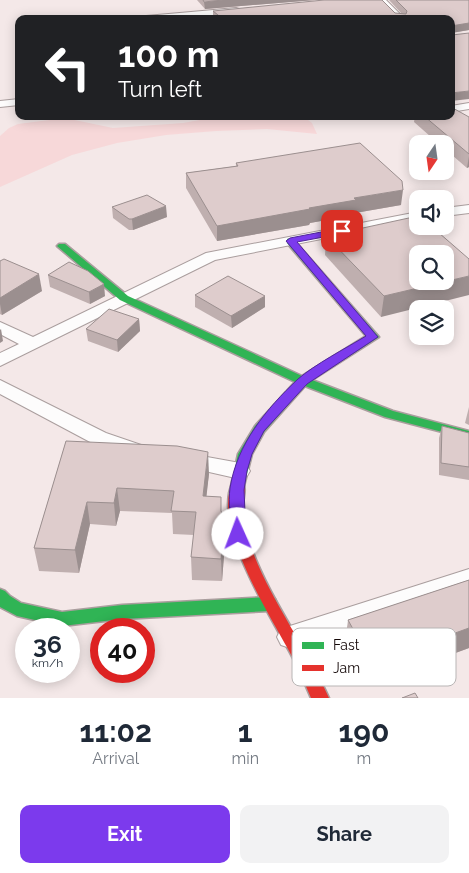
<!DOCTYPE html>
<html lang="en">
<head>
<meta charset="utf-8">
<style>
	:root { --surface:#fff; --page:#f2f2f3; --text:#1f2937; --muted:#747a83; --accent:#7c3aed }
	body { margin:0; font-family:Raleway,sans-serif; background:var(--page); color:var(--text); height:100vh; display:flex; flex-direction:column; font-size:19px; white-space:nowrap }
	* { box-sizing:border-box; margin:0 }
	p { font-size:16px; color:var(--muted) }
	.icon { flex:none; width:28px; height:28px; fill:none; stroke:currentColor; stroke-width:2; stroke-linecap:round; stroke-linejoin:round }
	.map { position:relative; height:698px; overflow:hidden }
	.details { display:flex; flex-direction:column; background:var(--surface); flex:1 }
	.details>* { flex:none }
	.hud { position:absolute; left:15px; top:15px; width:440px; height:105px; border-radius:10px; box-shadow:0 2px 12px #0003; background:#202124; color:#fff; overflow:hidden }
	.needle { width:32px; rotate:193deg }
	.tools { position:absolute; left:409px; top:135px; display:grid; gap:10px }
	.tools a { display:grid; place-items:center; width:45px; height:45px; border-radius:10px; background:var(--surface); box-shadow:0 2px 12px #0003; font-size:25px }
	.speed { position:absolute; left:15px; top:618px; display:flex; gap:10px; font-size:25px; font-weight:700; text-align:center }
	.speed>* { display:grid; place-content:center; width:65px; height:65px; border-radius:50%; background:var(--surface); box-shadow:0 2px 12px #0003; line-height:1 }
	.speed small { font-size:12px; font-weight:400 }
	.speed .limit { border:8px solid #d22; background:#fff; color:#111 }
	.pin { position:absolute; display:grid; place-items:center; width:42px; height:42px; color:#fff; margin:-21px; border-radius:10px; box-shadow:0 2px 8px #0006 }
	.me { position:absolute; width:55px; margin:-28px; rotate:358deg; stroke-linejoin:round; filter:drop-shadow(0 0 4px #0008) }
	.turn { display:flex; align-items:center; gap:18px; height:105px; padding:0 20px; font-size:22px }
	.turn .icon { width:65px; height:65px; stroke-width:2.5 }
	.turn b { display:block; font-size:35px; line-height:42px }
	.eta { display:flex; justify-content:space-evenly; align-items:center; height:85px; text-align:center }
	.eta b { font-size:30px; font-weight:700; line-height:35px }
	.primary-button { display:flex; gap:10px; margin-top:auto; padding:10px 20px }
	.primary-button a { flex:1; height:58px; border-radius:10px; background:var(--accent); color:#fff; font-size:20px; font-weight:700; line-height:58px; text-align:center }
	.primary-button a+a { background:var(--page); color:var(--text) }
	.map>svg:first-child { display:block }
	.green { fill:#f7d8d9 }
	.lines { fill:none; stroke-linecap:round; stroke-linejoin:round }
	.street-casing { stroke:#aa9e9e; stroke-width:2 }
	.fast-casing { stroke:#aa9e9e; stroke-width:3 }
	.jam-casing { stroke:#aa9e9e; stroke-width:3 }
	.street { fill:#fdfcfc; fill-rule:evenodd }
	.fast { fill:#30b455; fill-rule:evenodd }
	.jam { fill:#e5322d; fill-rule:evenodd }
	.wall { fill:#bfafaf }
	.shaded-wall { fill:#9b8f8f }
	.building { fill:#decccc; stroke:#9b8f8f; fill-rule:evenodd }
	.route { fill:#7c3aed; stroke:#51269a }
	.key { fill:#fff; stroke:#b8b5b5; stroke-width:1 }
	.key-label { font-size:14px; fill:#140808 }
</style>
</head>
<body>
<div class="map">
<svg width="469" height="698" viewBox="0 0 469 698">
	<rect width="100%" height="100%" fill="#f4e8e8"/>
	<!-- green -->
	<path class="green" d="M222,116H303L312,123L317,134L267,129L216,131L166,135L117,143L72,155L0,187V136L9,128L18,124L65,118L113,128L183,123Z"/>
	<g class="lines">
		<!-- street casing -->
		<g class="street-casing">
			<g id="street">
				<path d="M377,0H386L405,19H396Z"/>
				<path d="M236,8L239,9V13L178,19H142L146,16Z"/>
				<path d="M19,99V105L0,107V101Z"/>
				<path d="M469,103V109L451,112V106Z"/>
				<path d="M469,205V213L445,216V208Z"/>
				<path d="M418,212V220L215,260L0,366V353L19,344L0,334V322L33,337L206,253Z"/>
				<path d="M0,380L106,433L144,446L147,451L144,456L137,458L92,443L0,394Z"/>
				<path d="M185,453L240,463L247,466L250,471L247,476L240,479L178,465L175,460L178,455Z"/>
				<path d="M469,569V589L290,648L281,645L277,637L281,629L290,626Z"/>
			</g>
		</g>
		<!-- fast casing -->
		<g class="fast-casing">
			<g id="fast">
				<path d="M290,238L293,239L379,337L312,380L393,411L469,431V439L385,417L305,386L264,432L252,454L243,490L238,491L233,490L231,486L238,454L255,426L295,382L120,300L57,246L59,244H65L128,296L302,376L366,336L287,243V239Z"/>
				<path d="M0,589L5,591L10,596L21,603L62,612L122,605L269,597L275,599L277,604L275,609L269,611L122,619L62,626L17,616L0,607Z"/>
			</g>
		</g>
		<!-- jam casing -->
		<g class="jam-casing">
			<path id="jam" d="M238,481L243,482C247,489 243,497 243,505C243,519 246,534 251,547C270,600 306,646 329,698H311C304,682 297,665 288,649C269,614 211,522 233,482Z"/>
		</g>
		<!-- street -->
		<use href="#street" class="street"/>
		<!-- fast -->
		<use href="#fast" class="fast"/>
		<!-- jam -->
		<use href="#jam" class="jam"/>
	</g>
	<!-- wall -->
	<g class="wall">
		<path d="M197,0H315L205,9Z"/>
		<path d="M389,0H469V30L451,33V19H214L213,18V11L402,14Z"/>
		<path d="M415,116L469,117V167L467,168L445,149V144H439L414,122Z"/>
		<path d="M236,163L401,205L355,213L354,215L310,223L309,225L217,241L186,188V173L236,166Z"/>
		<path d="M112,207L167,217L133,230H129L113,218Z"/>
		<path d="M326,236L469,259L381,317L325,255Z"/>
		<path d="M0,261L42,291L2,315L0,314Z"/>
		<path d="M48,275L105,296L90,304L50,287Z"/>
		<path d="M195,295L265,296V307L232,328L195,307Z"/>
		<path d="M139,319L140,331L118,352L88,341L86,329Z"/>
		<path d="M469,407V425L465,423Z"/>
		<path d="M442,426L469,433V480L439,475V438Z"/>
		<path d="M66,441L209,474L206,496L221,512L225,521V543L222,581L192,580L191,557L194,535L173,534L172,513L120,511L116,526L90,524L79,573L39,571L34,548Z"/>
		<path d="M469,580V648L368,685L345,643L348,620Z"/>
	</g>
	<!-- shaded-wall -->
	<g class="shaded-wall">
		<path d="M223,0H315L205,9L204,2Z"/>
		<path d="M469,23V30L451,33V26Z"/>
		<path d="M469,91V99L451,101V93Z"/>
		<path d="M469,156V167L467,168Z"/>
		<path d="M403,190L401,205L355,213L354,215L310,223L309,225L217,241V226L309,208L354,198Z"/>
		<path d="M166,206L167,217L133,230L132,219Z"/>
		<path d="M39,274L42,291L2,315L0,304V298Z"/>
		<path d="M469,276V295L381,317L384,296Z"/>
		<path d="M104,284L105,296L90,304L89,292Z"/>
		<path d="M265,296V307L232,328L231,316Z"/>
		<path d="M139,319L140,331L118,352L117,340Z"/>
		<path d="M1,329L3,341L0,343V330Z"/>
		<path d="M208,452L209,474L204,518L203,496Z"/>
		<path d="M117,488L120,511L116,526L114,503Z"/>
		<path d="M87,502L90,524L79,573L75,550Z"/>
		<path d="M225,521V543L222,581L221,559Z"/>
		<path d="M469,628V648L368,685L372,663Z"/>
	</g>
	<!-- building -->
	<g class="building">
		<path d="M203,0H223L204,2Z"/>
		<path d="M324,0H382L395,13L406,14L407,11L396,0H469V23L451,26V19H223L213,11Z"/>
		<path d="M469,33V91L451,93V34L452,35Z"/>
		<path d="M451,107L469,117V154L424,116H451Z"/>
		<path d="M360,143L402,181L403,190L354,198L356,200L309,208L310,209L217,226L186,173L238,166L236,163Z"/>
		<path d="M147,195L166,206L132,219H129L112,207Z"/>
		<path d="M418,216V226H431L469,259V276L384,296L326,236ZM418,254H445V281H418Z"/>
		<path d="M4,259L39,274L0,298V261Z"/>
		<path d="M69,262L88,271L104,284L89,292L48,275Z"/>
		<path d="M228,276L265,296L231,316L195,295Z"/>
		<path d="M109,309L139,319L117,340L86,329Z"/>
		<path d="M442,426L469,433V467L441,463Z"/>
		<path d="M66,441L177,446L208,452L203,496L221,497V511L225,521L221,559L191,557L196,512L171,511L174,491L117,488L114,503L87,502L75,550L34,548Z"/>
		<path d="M469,580V628L372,663L348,620Z"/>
		<path d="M415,693L418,698H402Z"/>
	</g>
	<!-- route -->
	<path class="route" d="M342,228L347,231L345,233L297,242L378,337L307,384L264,431L252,454L247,471L244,490L246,534L243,538L238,540L233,538L231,534C231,519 228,503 230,488C237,444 266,409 298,379C314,365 346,348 366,336L286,241L290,238Z"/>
	<!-- legend -->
	<rect x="292" y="628" width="164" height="58" rx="8" class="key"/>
	<rect x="302" y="642" width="22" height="7" fill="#30b455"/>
	<rect x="302" y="665" width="22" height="6" fill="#e5322d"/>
	<g class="key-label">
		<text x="333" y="650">Fast</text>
		<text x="333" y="673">Jam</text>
	</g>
</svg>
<div class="tools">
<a><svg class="needle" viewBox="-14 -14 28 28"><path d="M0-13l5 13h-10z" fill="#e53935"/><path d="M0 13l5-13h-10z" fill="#747a83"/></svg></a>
<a><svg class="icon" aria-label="sound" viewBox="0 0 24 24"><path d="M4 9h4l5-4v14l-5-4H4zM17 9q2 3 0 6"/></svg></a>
<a><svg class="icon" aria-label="search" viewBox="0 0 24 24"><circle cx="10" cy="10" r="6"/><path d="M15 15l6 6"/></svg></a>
<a><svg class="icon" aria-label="layers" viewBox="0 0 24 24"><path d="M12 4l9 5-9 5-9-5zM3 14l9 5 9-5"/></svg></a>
</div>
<div class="speed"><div>36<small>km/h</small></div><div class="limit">40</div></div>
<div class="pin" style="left:342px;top:231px;background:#d93025"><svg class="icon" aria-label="arrive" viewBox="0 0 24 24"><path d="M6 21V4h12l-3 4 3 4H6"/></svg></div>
<svg class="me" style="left:238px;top:534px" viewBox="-20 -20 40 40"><circle r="19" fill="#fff"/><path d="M0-13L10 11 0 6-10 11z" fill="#7c3aed"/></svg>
<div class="hud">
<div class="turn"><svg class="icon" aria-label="left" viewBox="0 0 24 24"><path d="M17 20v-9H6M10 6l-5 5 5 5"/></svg><div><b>100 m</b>Turn left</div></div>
</div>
</div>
<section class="details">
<div class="eta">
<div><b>11:02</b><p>Arrival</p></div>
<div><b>1</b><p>min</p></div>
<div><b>190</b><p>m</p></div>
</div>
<div class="primary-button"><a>Exit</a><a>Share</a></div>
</section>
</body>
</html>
